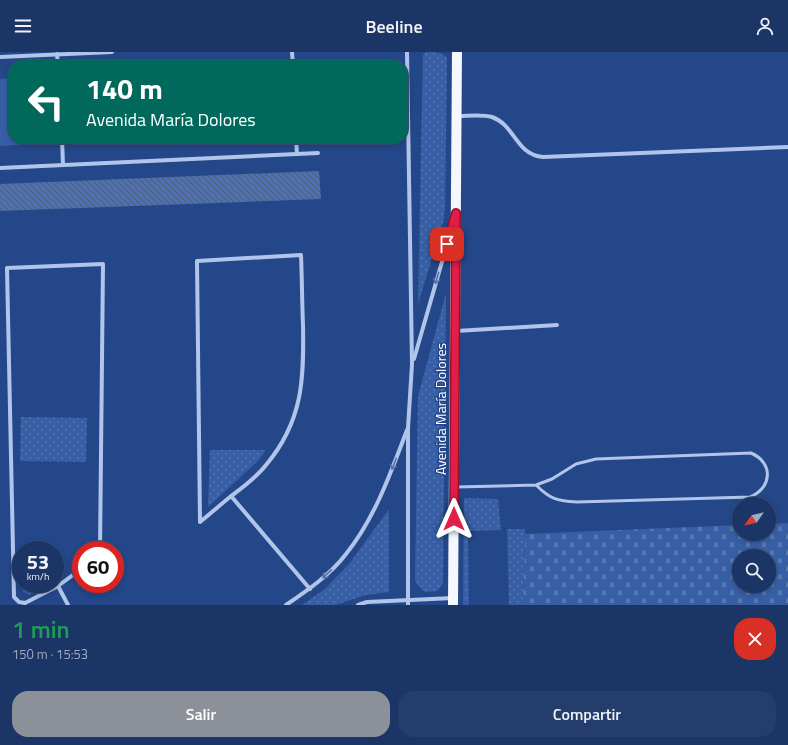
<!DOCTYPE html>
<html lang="es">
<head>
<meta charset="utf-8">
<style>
	:root { --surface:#1b3567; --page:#243d6d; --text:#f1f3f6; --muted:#a0abc0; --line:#39507b; --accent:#8c9099 }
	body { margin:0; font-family:"Titillium Web",sans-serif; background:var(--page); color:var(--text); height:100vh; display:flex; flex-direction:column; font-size:15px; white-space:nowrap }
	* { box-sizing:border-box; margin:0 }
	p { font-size:13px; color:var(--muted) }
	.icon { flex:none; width:22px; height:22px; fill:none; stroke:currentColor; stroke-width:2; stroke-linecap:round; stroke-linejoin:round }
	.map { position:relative; height:553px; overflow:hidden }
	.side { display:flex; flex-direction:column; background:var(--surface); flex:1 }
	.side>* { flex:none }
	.hud { position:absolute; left:8px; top:8px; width:400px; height:84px; border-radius:16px; box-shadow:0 2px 6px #0003,0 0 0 1px var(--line); background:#00695c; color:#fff; overflow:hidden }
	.needle { width:26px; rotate:236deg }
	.buttons { position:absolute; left:732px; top:445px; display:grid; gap:8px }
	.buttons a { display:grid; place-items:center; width:44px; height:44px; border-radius:50%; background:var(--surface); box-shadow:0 2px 6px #0003,0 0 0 1px var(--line); font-size:20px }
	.speed { position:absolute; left:12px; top:489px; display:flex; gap:8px; font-size:20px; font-weight:700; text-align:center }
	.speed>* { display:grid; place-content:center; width:52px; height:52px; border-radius:50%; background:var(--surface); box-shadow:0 2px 6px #0003,0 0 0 1px var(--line); line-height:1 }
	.speed small { font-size:10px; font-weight:400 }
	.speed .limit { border:6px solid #d22; background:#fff; color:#111 }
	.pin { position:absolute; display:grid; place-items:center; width:34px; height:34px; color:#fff; margin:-17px; border-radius:8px; box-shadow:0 2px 6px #0006 }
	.me { position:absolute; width:44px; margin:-22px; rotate:0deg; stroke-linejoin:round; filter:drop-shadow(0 0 3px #0008) }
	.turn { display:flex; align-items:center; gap:14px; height:84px; padding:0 12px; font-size:18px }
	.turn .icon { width:52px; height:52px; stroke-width:2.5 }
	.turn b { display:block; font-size:28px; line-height:34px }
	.round { display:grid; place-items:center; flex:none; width:42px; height:42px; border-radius:16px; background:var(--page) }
	.head { display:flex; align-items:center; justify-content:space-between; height:68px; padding:0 12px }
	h1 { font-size:24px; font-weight:600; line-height:30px; color:#1e9e55 }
	.primary-button { display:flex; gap:8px; margin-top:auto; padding:8px 12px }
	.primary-button a { flex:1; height:46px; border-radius:16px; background:var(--accent); color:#fff; font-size:16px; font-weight:600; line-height:46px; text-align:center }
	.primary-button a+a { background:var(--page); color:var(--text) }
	header { display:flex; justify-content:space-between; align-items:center; height:52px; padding:0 12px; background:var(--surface); font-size:18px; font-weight:600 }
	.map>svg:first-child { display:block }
	.grass { fill:url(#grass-dots) }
	.cemetery { fill:url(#cemetery-stones); fill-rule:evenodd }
	.pitch { fill:#385fa6 }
	.building { fill:url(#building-back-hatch) }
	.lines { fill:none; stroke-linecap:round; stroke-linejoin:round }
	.service { stroke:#b1c5ea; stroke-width:3 }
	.minor { stroke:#b1c5ea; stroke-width:4 }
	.primary { stroke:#f4f7fe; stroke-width:10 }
	.oneway { stroke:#5573ab }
	.route-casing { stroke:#92132f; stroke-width:10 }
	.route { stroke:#e11d48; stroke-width:7 }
	.labels { text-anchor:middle; stroke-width:3; stroke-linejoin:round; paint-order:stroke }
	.street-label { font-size:14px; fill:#fff; stroke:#244789 }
</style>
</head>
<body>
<header><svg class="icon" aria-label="menu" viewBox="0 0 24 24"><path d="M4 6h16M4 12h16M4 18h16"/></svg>Beeline<svg class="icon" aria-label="person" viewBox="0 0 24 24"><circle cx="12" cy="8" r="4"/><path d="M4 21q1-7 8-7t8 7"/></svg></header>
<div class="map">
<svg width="788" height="553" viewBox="0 0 788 553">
	<defs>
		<pattern id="grass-dots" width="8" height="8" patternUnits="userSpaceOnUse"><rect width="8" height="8" fill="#385fa6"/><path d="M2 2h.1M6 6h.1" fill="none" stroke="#5677b3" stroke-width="1.8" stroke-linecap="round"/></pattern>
		<pattern id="cemetery-stones" width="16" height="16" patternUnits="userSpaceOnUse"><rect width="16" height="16" fill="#385fa6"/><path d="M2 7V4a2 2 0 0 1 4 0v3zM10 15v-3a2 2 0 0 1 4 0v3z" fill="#5677b3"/></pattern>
		<pattern id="building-back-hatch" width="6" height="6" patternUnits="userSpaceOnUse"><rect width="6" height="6" fill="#4c70b1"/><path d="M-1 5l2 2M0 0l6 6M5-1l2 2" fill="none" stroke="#4c5c79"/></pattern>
	</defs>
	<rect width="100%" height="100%" fill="#244789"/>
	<!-- grass -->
	<g class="grass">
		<path d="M426,0C436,0 441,0 447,6L445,156L444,167L418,252L423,3Z"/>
		<path d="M446,241L443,527L442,533L437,539L425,540L420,536L415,529L418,344Z"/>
		<path d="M21,365L87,366L86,410L20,409Z"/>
		<path d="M210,398H266L258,409L208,455Z"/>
		<path d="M464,446L498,447L501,478L468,479L469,553H463Z"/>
		<path d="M389,457V540L366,543L335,553H302L325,537L350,511Z"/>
		<path d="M507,477H525L523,553H509Z"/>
		<path d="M22,532H46L29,543L23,540Z"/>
	</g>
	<!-- cemetery -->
	<path class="cemetery" d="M788,471V553H523L525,482L739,473V482H769V472ZM739,504H769V534H739Z"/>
	<!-- pitch -->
	<path class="pitch" d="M13,26V87H31L32,92L0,94V27Z"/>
	<!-- building -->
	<path class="building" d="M319,119L321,147L0,159V132Z"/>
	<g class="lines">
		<!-- service -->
		<path class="service" d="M456,435L536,433L552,427L576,412L596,407L751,401C774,411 772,436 750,445L577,450C557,449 550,447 536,433"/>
		<!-- minor -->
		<g class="minor">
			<path d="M292,0L293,13"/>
			<path d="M407,0L412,312L408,376V553"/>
			<path d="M57,2L58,13"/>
			<path d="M0,5L112,0"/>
			<path d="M457,64C468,64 482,62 492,65C515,73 516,103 543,105L788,95"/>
			<path d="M62,87L63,113"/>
			<path d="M296,87L297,102"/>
			<path d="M0,116L318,101"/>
			<path d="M301,203C302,226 302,250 303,273C304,327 303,369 266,413C256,426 243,435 230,445C220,453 210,462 200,470L197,209Z"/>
			<path d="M456,279L557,273"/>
			<path d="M414,307L452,175"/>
			<path d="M231,444L310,537"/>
			<path d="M81,517L58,534L25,551L19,550L14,545L7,216L103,212L100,498"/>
			<path d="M58,534L68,553"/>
			<path d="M286,553C308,538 330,523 346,502C375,466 391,420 407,378"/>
			<path d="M358,553L367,550L453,546"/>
		</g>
		<!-- primary -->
		<path class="primary" d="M453,553L457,0"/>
	</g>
	<!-- one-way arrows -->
	<defs><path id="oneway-shaft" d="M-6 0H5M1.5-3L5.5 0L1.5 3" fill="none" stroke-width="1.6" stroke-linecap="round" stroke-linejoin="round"/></defs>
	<g class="oneway">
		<use href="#oneway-shaft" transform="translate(437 226) rotate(106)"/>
		<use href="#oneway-shaft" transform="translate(394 412) rotate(112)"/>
		<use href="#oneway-shaft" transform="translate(327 522) rotate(137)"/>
	</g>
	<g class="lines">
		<!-- route casing -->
		<g class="route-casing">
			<path id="route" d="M447,192L456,161L454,467"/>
		</g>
		<!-- route -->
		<use href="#route" class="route"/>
	</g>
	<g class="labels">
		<!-- street labels -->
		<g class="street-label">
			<text transform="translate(441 357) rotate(-90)" y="5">Avenida María Dolores</text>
		</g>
	</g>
</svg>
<div class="buttons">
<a><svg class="needle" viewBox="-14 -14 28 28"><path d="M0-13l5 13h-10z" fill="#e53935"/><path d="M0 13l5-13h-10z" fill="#a0abc0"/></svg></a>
<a><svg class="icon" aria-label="search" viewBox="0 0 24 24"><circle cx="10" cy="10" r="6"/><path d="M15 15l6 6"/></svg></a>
</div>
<div class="speed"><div>53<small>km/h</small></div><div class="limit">60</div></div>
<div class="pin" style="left:447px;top:192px;background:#d93025"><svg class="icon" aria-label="arrive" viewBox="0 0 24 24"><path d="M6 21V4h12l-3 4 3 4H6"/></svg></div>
<svg class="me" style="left:454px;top:467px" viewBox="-20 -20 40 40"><path d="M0-17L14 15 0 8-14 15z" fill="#e11d48" stroke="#fff" stroke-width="4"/></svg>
<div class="hud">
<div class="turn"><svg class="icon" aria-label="left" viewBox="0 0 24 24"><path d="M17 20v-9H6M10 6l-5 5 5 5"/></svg><div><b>140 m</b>Avenida María Dolores</div></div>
</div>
</div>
<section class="side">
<div class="head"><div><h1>1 min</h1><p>150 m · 15:53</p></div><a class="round" style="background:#d93025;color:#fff"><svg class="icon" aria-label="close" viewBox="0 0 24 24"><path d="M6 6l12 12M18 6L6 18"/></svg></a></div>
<div class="primary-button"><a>Salir</a><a>Compartir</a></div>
</section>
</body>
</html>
